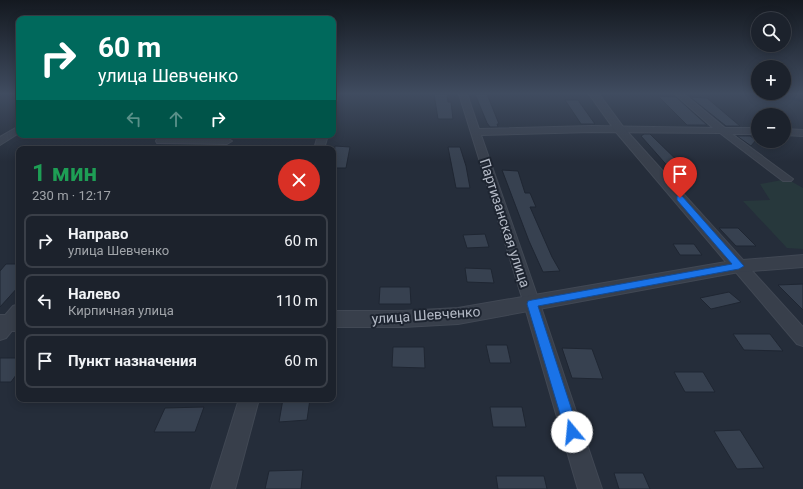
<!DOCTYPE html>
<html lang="ru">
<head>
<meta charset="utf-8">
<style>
	:root { --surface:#1c222c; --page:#292f38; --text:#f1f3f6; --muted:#a0a4a9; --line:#3a3f48 }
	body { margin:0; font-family:Roboto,sans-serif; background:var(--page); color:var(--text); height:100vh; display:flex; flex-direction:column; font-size:15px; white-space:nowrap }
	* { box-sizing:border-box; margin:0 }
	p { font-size:13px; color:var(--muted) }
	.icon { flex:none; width:22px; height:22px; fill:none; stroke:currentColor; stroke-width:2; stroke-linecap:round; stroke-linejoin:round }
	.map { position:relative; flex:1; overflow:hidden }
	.drawer { position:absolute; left:16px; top:146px; width:320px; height:256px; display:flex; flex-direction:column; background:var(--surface); border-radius:8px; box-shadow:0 2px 10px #0003,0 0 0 1px var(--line) }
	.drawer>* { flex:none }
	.top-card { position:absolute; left:16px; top:16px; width:320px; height:122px; border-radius:8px; box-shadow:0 2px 10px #0003,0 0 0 1px var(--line); background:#00695c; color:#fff; overflow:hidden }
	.buttons { position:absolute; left:751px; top:12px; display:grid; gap:8px }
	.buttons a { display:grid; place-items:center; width:40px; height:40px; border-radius:50%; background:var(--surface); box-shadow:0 2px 10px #0003,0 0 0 1px var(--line); font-size:20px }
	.pin { position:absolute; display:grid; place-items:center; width:34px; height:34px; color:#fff; margin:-41px -17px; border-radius:50% 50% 50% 0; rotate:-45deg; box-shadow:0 0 4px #0007 }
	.pin .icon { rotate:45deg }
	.me { position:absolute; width:44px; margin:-22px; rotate:343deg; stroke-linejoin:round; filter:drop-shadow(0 0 3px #0008) }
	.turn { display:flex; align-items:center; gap:14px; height:84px; padding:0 16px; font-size:18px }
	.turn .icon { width:52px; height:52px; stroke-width:2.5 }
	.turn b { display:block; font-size:28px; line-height:34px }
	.lanes { display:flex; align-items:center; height:38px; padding:0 16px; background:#0003; justify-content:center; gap:20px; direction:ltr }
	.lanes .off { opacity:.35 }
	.round { display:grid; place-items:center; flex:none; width:42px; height:42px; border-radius:21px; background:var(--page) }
	.headline { display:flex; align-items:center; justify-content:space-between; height:68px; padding:0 16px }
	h1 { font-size:24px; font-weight:700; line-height:30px; color:#1e9e55 }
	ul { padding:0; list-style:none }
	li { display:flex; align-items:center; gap:12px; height:54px; margin:0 8px 6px; padding:0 8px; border:2px solid var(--line); border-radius:8px }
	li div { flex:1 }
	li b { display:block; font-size:15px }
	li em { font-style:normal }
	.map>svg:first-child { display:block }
	.green { fill:#27383c }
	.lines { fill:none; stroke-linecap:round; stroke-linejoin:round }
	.stream { stroke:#192437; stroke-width:2.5 }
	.building { fill:#374150; stroke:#1f2632 }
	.minor-casing { stroke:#414854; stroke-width:2 }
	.tertiary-casing { stroke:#414854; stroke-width:2 }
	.minor { fill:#383f4b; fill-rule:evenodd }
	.tertiary { fill:#383f4b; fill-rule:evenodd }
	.route { fill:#1a73e8; stroke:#114b97 }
	.labels { text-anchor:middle; stroke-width:4; stroke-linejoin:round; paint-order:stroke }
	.street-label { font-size:14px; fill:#b4bac6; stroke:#1d2430 }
</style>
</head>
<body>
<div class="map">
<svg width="803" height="489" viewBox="0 0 803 489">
	<rect width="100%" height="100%" fill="#252d3a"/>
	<!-- green -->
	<path class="green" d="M787,179L803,188V249L787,248L743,201L770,200L760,184Z"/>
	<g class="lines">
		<!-- stream -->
		<path class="stream" d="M771,94L803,101"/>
	</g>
	<!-- building -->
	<g class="building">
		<path d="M434,94H447L448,102H451L453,119H438Z"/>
		<path d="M475,94H487L499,124H497L498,127H490L487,123Z"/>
		<path d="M658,96L676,97L707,125H687Z"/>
		<path d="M690,97L707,98L740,126H726Z"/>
		<path d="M565,100H578L595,124H581Z"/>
		<path d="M644,134H650L687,170H671L641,136Z"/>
		<path d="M737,136H750L756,140L751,146Z"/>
		<path d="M335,146L350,147L346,168H333Z"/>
		<path d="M448,147H460L466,166L470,188H456Z"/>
		<path d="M502,170L518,171L525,193H530L536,207H530L552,257L560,271L543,272L529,241Z"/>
		<path d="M719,228H738L756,246H736Z"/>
		<path d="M485,234L489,247L467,248L463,235Z"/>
		<path d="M673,244H694L702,255H680Z"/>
		<path d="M6,264H19V286L0,307V271Z"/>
		<path d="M465,268L491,269L494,283L467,282Z"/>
		<path d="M803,284V310L778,285Z"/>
		<path d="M380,287H410L411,304H379Z"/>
		<path d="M729,292L741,302L711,309L700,298Z"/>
		<path d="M733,334H770L783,351L744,350Z"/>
		<path d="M486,345H507L511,363H490Z"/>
		<path d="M393,347H424L425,368L392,367Z"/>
		<path d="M562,348L592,349L603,379L572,378Z"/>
		<path d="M0,358H19V371L11,382H0Z"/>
		<path d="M674,372H703L715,392H685Z"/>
		<path d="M283,399H310L307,420L279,422Z"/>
		<path d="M204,407L195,432H154L165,408Z"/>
		<path d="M490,407H522L526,427H493Z"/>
		<path d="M740,430L764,468L737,469L714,431Z"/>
		<path d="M303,470L301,489H265L269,471Z"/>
		<path d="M614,473H643L650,489H619Z"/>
		<path d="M496,476H544L547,489H498Z"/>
	</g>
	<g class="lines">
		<!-- minor casing -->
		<g class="minor-casing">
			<g id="minor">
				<path d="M333,94H339L336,102L333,103Z"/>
				<path d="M459,94H467L479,129L592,126L713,128L675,94H684L725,128H758V134H732L793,179L791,181H783L720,133L592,132L481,135L540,304L602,489H578L524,304Z"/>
				<path d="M19,126V133L0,145V137Z"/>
				<path d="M784,129L803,130V136L784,135Z"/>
				<path d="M318,135H328L324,149H314Z"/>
				<path d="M161,138H227L232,141L227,144L157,143L156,141L157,139Z"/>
				<path d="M739,261L744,262L803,327V346L797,344L734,270L732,266L734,262Z"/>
				<path d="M19,304V322L6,338L0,340V321L13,306Z"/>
				<path d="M239,399H259L235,489H211Z"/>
			</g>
		</g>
		<!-- tertiary casing -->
		<g class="tertiary-casing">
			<g id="tertiary">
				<path d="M589,94H599L624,128L743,260L803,255V267L739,272L458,324L403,327H333V311H403L458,308L726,262L616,132Z"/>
				<rect x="0" y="315" width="19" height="16"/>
			</g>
		</g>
		<!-- minor -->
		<use href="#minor" class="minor"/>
		<!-- tertiary -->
		<use href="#tertiary" class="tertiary"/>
	</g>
	<!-- sky -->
	<linearGradient id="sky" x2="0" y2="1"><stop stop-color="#141920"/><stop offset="0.58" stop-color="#404c60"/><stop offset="1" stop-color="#404c60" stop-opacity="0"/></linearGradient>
	<rect width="803" height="162" fill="url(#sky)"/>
	<!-- route -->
	<path class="route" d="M677,196H682L744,266L739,269L538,306L579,432L577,437L572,439L567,437L527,304L528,301L532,300L732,264L677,200Z"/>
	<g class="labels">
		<!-- street labels -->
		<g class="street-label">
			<text transform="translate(505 223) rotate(72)" y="5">Партизанская улица</text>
			<text transform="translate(426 315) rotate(-4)" y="5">улица Шевченко</text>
		</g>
	</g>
</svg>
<div class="buttons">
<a><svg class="icon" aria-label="search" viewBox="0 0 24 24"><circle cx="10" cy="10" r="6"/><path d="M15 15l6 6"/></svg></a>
<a>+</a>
<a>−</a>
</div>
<div class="pin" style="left:680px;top:198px;background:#d93025"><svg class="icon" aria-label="arrive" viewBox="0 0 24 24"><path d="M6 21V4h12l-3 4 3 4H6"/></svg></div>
<svg class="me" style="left:572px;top:432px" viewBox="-20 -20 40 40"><circle r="19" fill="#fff"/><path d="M0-13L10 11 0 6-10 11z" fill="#1a73e8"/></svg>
<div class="top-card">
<div class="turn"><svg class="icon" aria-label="right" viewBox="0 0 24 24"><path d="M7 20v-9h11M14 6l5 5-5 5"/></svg><div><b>60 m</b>улица Шевченко</div></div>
<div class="lanes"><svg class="icon off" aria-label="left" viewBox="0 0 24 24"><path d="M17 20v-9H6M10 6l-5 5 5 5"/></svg><svg class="icon off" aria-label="ahead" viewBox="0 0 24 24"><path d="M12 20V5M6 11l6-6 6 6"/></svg><svg class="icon" aria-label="right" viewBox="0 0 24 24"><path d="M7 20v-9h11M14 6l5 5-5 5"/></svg></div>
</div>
<section class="drawer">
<div class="headline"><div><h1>1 мин</h1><p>230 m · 12:17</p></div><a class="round" style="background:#d93025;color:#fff"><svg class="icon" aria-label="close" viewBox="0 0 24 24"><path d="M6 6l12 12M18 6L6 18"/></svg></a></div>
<ul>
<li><svg class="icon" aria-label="right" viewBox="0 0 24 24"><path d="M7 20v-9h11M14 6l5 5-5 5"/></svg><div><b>Направо</b><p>улица Шевченко</p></div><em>60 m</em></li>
<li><svg class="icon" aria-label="left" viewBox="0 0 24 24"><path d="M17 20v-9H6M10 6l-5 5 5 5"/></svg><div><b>Налево</b><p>Кирпичная улица</p></div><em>110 m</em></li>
<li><svg class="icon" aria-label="arrive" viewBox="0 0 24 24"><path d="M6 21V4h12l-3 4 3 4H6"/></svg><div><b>Пункт назначения</b></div><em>60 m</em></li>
</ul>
</section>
</div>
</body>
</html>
